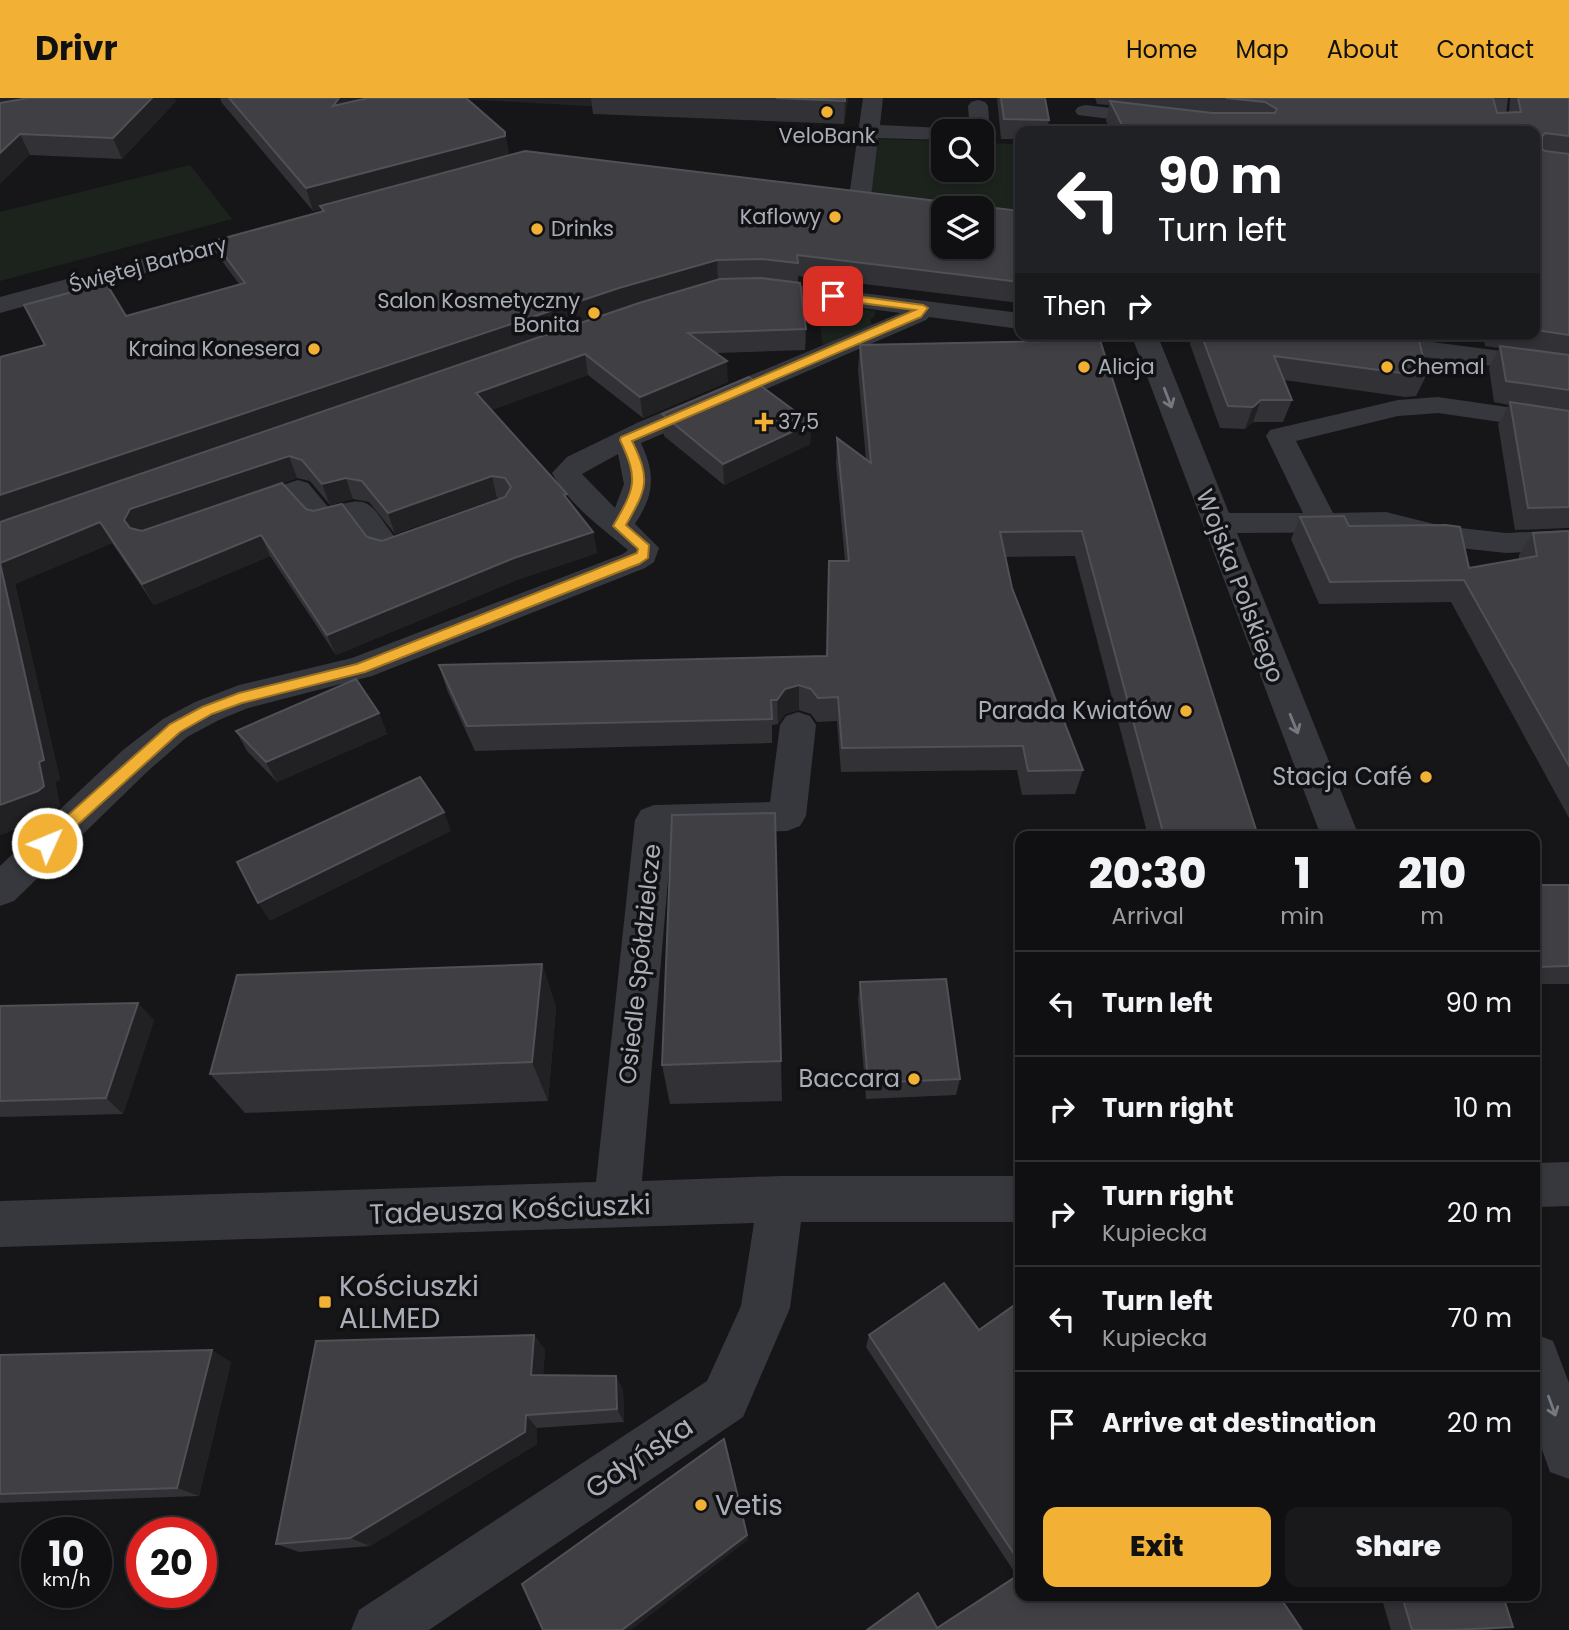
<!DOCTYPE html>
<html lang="en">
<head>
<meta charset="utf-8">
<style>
	:root { --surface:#101012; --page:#19191b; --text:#f1f3f6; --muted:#9c9d9f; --line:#303032; --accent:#f2b134 }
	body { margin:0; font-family:Poppins,sans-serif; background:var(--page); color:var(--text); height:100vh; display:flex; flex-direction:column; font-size:26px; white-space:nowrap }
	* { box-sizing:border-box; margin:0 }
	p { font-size:23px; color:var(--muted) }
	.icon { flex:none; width:38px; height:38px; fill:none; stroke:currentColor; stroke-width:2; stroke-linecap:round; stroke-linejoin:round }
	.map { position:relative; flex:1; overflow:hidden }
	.details { position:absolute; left:1015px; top:733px; width:525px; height:770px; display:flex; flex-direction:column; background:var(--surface); border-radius:14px; box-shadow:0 4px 10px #0003,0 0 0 2px var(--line) }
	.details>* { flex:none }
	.banner { position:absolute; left:1015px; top:28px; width:525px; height:214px; border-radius:14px; box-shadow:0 4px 10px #0003,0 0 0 2px var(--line); background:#202124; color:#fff; overflow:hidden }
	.buttons { position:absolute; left:931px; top:21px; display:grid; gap:14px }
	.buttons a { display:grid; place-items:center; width:63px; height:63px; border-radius:14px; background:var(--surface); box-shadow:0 4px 10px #0003,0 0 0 2px var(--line); font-size:35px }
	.speed { position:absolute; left:21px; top:1419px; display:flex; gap:14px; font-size:35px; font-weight:700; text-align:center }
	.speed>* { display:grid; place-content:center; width:91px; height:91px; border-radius:50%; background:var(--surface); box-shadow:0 4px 10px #0003,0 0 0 2px var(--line); line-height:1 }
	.speed small { font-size:18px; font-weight:400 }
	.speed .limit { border:10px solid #d22; background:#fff; color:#111 }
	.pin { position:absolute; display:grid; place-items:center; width:60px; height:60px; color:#fff; margin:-30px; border-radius:14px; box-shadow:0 4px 10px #0006 }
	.me { position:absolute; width:77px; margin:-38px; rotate:46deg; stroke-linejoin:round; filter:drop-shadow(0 0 5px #0008) }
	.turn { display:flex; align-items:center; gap:24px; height:147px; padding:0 28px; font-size:32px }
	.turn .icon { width:91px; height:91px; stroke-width:2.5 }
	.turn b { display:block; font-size:49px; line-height:60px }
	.then { display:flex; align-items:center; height:66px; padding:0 28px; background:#0003; gap:14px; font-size:26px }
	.eta { display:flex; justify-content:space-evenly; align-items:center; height:119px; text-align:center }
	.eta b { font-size:42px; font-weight:800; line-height:49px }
	.action { display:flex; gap:14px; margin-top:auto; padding:14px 28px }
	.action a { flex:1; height:80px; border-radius:14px; background:var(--accent); color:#111; font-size:28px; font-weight:800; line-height:80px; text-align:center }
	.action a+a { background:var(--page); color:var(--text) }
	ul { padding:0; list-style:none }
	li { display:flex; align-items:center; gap:21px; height:105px; padding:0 28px; border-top:2px solid var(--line) }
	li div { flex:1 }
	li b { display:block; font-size:26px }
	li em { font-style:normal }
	header { display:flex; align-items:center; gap:42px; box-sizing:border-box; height:98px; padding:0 35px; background:var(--accent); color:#111 }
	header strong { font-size:33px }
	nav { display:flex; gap:38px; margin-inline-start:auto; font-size:24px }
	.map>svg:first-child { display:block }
	.built { fill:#222225 }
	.green { fill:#1c231d }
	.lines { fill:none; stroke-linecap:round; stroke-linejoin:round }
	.minor { fill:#37383d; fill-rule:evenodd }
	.wall { fill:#323236; fill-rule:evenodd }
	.shaded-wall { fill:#212124 }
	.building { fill:#3f3f44; stroke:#4f5156; stroke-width:2; fill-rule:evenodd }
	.oneway { stroke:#757881 }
	.route { fill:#f2b134; stroke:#9d7322; stroke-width:2 }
	.poi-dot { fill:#f2b134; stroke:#111113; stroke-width:2.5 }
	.labels { text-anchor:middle; stroke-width:7; stroke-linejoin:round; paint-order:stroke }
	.far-poi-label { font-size:21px; fill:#a8adb8; stroke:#111113; text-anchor:start }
	.far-street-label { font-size:21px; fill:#a8adb8; stroke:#111113 }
	.street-label { font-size:24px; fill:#a8adb8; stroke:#111113 }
	.poi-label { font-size:24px; fill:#a8adb8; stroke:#111113; text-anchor:end }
	.near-street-label { font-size:28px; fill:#a8adb8; stroke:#111113 }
	.near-poi-label { font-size:28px; fill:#a8adb8; stroke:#111113; text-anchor:start }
</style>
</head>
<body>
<header>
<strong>Drivr</strong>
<nav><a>Home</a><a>Map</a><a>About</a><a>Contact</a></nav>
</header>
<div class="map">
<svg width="1569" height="1532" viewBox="0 0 1569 1532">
	<rect width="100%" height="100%" fill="#161618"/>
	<!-- built -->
	<path class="built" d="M446,0H715L710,15Z"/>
	<!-- green -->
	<g class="green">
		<path d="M878,41L943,43V72H982V45L1020,46V112L869,95Z"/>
		<path d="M190,67L232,121L0,183V114Z"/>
		<path d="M817,206L875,213V217L870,222L873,227L823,248Z"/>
	</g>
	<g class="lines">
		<!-- minor -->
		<g class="minor">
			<path d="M863,0H883L880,27L943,30L952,33H943V42L878,40L871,99L868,104H852L849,99Z"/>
			<path d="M1488,0H1508L1506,17L1510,33H1490L1486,17Z"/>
			<path d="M978,2L985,4L988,8L990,33L982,39V33H970L968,8L971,4Z"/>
			<path d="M1085,7L1259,27L1266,29L1269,33H1207L1078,17L1075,13L1078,9Z"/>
			<path d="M268,127L276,129L280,134L276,139L0,215V199Z"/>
			<path d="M748,185H783L1020,215V231L929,219L926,222L641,345C656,377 654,397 635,426L659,450L654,464L645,470L372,578L248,610L219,622L187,639L149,672L14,803L0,808V768L123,652L163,621L195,604L239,587L352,560L623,456L628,452C601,429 570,408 552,375L567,359L639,324L900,215L783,199L739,197L736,192L739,187ZM618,356L624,386L615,410L582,376Z"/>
			<path d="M1131,236H1157L1229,415H1303L1266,338L1270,332L1398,302L1438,299L1569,318V334L1438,315L1398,318L1296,343L1333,415L1386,414L1442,428L1506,435L1569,432V452L1506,455L1442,448L1386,434L1237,435L1359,738H1321Z"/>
			<path d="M1296,236H1371L1569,262V278L1309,244L1300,241Z"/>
			<path d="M298,382L308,385L329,410C372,395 369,406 394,438L427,427L438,430L442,437L438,444L388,462L377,459L351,424C313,437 315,434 292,403L241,420L230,418L226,411L230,404Z"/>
			<path d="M798,614L810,618L816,627L806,718L800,728L787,733L672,736L642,1083L781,1078H1020V1124H801L790,1210L743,1319L429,1532H351L359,1512L707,1283L741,1208L754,1125L0,1149V1103L596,1084L635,722L641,712L654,707L770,704L780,627L786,618Z"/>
			<path d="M1569,1064V1108L1535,1109V1065Z"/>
			<path d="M1535,1236L1553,1243L1569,1285V1381L1550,1374L1535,1332Z"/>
		</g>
	</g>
	<!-- wall -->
	<g class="wall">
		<path d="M0,0L176,3L122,61L30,57Z"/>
		<path d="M220,0H360L359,2L509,58L1020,113V205L798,178V185L806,231L805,252L716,255L728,284L643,320L588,277L491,312L568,401L593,434L597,455L519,481L336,557L270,458L154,507L112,445L15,486L60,682L55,684L60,708L54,713L17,726V731L0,737V424L626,209L0,423L45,247L126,218L239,186L222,163L214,143L322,114L321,111L313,113L222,5ZM297,380L310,383L330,407L353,401L369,404L395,436L497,400H502L382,443L367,439L306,411L141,433Z"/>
		<path d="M591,0H848L844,26L593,16Z"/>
		<path d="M997,0H1045L1049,22L1047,33H1020V41H1001Z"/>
		<path d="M1095,0H1493L1497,15H1509L1510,0H1569V430L1515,432L1498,326L1509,307L1494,304L1489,270L1499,250L1485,248L1483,236H1535V33H1111L1106,23L1109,7L1097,6Z"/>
		<path d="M1193,236H1406L1427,276L1416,298L1405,299L1284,282L1292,302L1283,324H1253L1245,331L1220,330L1190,246Z"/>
		<path d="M1100,242L1258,738H1148L1075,458L1006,459L1012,490L1083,672L1075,696L1022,697L1017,672L841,674L837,623L817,624L811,616L799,612L785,616L778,626L772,627V645L475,653L447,592L439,567L827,558L829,463H845L836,366L837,340L866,362L858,272L860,247Z"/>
		<path d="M662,316L811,325L810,346L724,387L664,338Z"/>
		<path d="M1300,419L1349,428L1469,470L1519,461V457L1533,435L1569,433V720L1451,504L1319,506L1291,441Z"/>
		<path d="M379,615L387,636L277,684L247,653L236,633Z"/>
		<rect x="1535" y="787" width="34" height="99"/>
		<path d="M542,866L556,909L548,1003L245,1015L210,976Z"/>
		<path d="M860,884L960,981L956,997L866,1001L858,901Z"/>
		<path d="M0,908L154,922L123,1016L0,1019Z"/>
		<path d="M781,963L782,1003L670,1006L662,967Z"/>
		<path d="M534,1237L545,1252L543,1277L616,1278L623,1292L624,1324L537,1330V1346L370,1448L299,1454L276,1446Z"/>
		<path d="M869,1237L1019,1287L1020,1288V1498L937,1530L1017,1478L866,1249Z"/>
		<path d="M0,1257L231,1264L199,1398L0,1405Z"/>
		<path d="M1381,1498H1503L1513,1529L1489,1532H1391Z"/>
	</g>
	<!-- shaded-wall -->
	<g class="shaded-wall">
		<path d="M0,0H52L0,10Z"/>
		<path d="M152,0H175L176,3L122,61L113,40Z"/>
		<path d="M339,0H360L339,30L333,8Z"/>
		<path d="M845,0H848L844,26L845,3Z"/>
		<path d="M505,34L509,56L508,60L320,108L321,111L313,113L306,90Z"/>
		<path d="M20,36L30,57L0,86V55Z"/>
		<path d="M717,162L718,182L621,210L0,423V397L619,190Z"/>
		<path d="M585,256L588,277L481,316L476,295Z"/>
		<path d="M727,263L728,284L643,320L640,299Z"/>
		<path d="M1261,302L1253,324L1245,331L1253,309Z"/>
		<path d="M811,325L810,346L724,387L723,366Z"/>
		<path d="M289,358L297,380L141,433L136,443L124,422L130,411Z"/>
		<path d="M492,378L497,400L395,436L388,415Z"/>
		<path d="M346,380L353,401L330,407L322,386Z"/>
		<path d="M100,424L112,445L15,486L60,682L55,684L60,708L54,713L17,726V731L0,737V465Z"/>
		<path d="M593,434L597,455L519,481L336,557L327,537L514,460Z"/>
		<path d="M261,437L270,458L154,507L142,486Z"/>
		<path d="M799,587V612L785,616L778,626L777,602L785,591Z"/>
		<path d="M379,615L387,636L277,684L266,664Z"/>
		<path d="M444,714L451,733L270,823L258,805Z"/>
		<path d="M542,866L556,909L548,1003L532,964Z"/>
		<path d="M138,905L154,922L123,1016L106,1000Z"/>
		<path d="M534,1237L545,1252L542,1291L531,1277Z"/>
		<path d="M212,1252L231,1264L199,1398L177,1390Z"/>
		<path d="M616,1278L623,1292L624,1324L617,1311Z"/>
		<path d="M526,1317L537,1330V1346L370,1448L350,1440Z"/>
		<path d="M747,1437L748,1442L631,1532H622Z"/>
	</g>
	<!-- building -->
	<g class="building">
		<path d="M28,0H152L113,40L20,36L0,55V5Z"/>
		<path d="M229,0H339L333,8L368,0H466L505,34V38L306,90Z"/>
		<path d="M776,0H845V3Z"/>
		<path d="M1001,0H1045L1049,22L1004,21Z"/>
		<path d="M1226,0H1493L1497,15L1521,14L1518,0H1569V38L1545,35L1542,38V51L1545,53L1569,56V237L1535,232V33H1125L1110,3L1212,15H1275L1277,11L1265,4Z"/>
		<path d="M525,53L1020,113V184L797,157L798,165L761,161L717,162L619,190L0,397V259L45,247L24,207L106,185L126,218L245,185L214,143L324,113L320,108ZM943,110H982V149H943Z"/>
		<path d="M761,180L800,185L806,231L688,235L727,263L640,299L585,256L476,295L567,396L564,397L593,434L514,460L327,537L261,437L142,486L100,424L0,465L44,662L39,664L44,688L38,693L0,707V424L639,205L720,181ZM289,358L302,362L322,386L346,380L362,383L388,415L492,378L505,380L511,389L505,399L382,443L367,439L342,406L313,413L306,411L282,385L142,433L130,430L124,422L130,411Z"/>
		<path d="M1201,236H1406L1418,238L1427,276L1416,277L1274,258L1292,302H1261L1253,309L1228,308Z"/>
		<path d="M1100,242L1258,738H1164L1082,433L1000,434L1012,490L1083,672L1028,673L1023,648L842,650L838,599L818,600L811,591L799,587L785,591L777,602H771L772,621L467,628L439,567L827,558L829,463H849L837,340L871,365L860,247Z"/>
		<path d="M1500,248L1569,257V292L1506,283Z"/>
		<path d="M749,279L811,325L723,366L662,316Z"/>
		<path d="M1510,304L1569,313V409L1528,410Z"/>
		<path d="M1344,418L1349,428L1446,427L1460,429L1469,470L1537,458L1533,435L1569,433V668L1464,482L1330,484L1300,419Z"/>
		<path d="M356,581L379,615L266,664L236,633Z"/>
		<path d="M420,679L444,714L258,805L237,764Z"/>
		<path d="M775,715L781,963L662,967L672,717Z"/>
		<path d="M1535,787H1569V868L1535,869Z"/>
		<path d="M542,866L532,964L210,976L237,877Z"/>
		<path d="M946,881L960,981L868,985L860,884Z"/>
		<path d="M138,905L106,1000L0,1003V908Z"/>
		<path d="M944,1185L979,1232L1020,1203V1281L1017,1284L1020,1288V1465L869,1237Z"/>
		<path d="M534,1237L531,1277L616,1278L617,1311L526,1317L525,1334L350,1440L276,1446L316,1243Z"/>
		<path d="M212,1252L177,1390L0,1396V1257Z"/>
		<path d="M724,1341L747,1437L622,1532H543L522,1486Z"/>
		<path d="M1020,1476V1498H1279L1302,1532H867L918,1495L937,1530Z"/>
		<path d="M1402,1498H1503L1513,1529L1451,1532H1412Z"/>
	</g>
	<!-- one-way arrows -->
	<defs><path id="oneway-shaft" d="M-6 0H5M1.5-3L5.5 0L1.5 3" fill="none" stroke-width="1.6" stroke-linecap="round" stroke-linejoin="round" transform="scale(1.75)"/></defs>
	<g class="oneway">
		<use href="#oneway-shaft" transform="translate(1168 300) rotate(69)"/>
		<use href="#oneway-shaft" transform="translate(1294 626) rotate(68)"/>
		<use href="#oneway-shaft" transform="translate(1552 1308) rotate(70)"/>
	</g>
	<!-- route -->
	<path class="route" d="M833,195L923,207L928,210L921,219L632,343C651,382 647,390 626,427L649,447L648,460L639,466L365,574L242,605L212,616L180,634L52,750H41L39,745L41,741L170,626L202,609L239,595L357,566L637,455L638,451L613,428C635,390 639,382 620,342L621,339L915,212L830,201V196Z"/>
	<!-- markers -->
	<g class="poi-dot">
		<circle cx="827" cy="14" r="7"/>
		<circle cx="835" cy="119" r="7"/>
		<circle cx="537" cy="131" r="7"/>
		<circle cx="594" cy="215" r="7"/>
		<circle cx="314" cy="251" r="7"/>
		<circle cx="1084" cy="269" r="7"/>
		<circle cx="1387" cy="269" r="7"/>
		<path d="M760.5 313.5h7v7h7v7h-7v7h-7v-7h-7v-7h7z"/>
		<circle cx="1186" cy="613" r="7"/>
		<circle cx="1426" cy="679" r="7"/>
		<circle cx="914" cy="981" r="7"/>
		<rect x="318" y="1197" width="14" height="14" rx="3.5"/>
		<circle cx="701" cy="1407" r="7"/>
	</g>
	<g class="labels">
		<!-- far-poi labels -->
		<g class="far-poi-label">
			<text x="827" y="45" text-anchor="middle">VeloBank</text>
			<text x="821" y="126" text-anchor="end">Kaflowy</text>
			<text x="551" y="138">Drinks</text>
			<text x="580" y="210" text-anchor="end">Salon Kosmetyczny<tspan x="580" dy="24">Bonita</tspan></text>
			<text x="300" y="258" text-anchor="end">Kraina Konesera</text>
			<text x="1098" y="276">Alicja</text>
			<text x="1401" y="276">Chemal</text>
			<text x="778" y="331">37,5</text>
		</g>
		<!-- far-street labels -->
		<g class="far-street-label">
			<text transform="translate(148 167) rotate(-15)" y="7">Świętej Barbary</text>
		</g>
		<!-- street labels -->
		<g class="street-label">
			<text transform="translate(1240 488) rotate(69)" y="8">Wojska Polskiego</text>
			<text transform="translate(640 866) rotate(-84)" y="8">Osiedle Spółdzielcze</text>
		</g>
		<!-- poi labels -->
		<g class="poi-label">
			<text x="1172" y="621">Parada Kwiatów</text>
			<text x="1412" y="687">Stacja Café</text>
			<text x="900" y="989">Baccara</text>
		</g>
		<!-- near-street labels -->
		<g class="near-street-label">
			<text transform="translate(510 1111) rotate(-2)" y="10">Tadeusza Kościuszki</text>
			<text transform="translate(639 1359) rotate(-34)" y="10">Gdyńska</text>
		</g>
		<!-- near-poi labels -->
		<g class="near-poi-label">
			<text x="339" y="1198">Kościuszki<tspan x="339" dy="32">ALLMED</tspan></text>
			<text x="715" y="1417">Vetis</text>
		</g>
	</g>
</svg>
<div class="buttons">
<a><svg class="icon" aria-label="search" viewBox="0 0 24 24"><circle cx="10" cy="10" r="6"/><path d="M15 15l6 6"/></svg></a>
<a><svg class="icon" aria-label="layers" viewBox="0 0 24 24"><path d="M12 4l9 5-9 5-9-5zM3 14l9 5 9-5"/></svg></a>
</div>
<div class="speed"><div>10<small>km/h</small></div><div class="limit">20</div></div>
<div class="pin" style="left:833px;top:198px;background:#d93025"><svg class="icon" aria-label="arrive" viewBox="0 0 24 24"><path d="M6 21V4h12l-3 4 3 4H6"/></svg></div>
<svg class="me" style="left:47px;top:745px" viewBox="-20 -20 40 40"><circle r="17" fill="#f2b134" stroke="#fff" stroke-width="3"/><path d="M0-11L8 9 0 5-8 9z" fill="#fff"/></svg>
<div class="banner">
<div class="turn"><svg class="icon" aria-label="left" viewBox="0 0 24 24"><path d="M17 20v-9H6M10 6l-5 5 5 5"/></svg><div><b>90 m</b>Turn left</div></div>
<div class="then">Then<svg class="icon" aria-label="right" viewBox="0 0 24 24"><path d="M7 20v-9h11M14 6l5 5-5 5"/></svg></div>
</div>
<section class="details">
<div class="eta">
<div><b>20:30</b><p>Arrival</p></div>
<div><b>1</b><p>min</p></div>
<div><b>210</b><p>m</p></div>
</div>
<ul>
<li><svg class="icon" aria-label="left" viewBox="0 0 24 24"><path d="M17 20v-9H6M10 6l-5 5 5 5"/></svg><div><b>Turn left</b></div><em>90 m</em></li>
<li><svg class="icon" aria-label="right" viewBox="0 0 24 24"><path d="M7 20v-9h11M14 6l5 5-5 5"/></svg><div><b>Turn right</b></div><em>10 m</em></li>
<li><svg class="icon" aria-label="right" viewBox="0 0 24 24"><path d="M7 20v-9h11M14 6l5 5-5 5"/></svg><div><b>Turn right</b><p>Kupiecka</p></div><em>20 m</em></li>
<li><svg class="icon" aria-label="left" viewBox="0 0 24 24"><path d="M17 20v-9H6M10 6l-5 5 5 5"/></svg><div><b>Turn left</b><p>Kupiecka</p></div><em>70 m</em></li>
<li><svg class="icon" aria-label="arrive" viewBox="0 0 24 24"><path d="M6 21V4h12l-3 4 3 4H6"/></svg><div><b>Arrive at destination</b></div><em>20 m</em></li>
</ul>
<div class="action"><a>Exit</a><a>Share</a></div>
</section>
</div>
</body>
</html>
